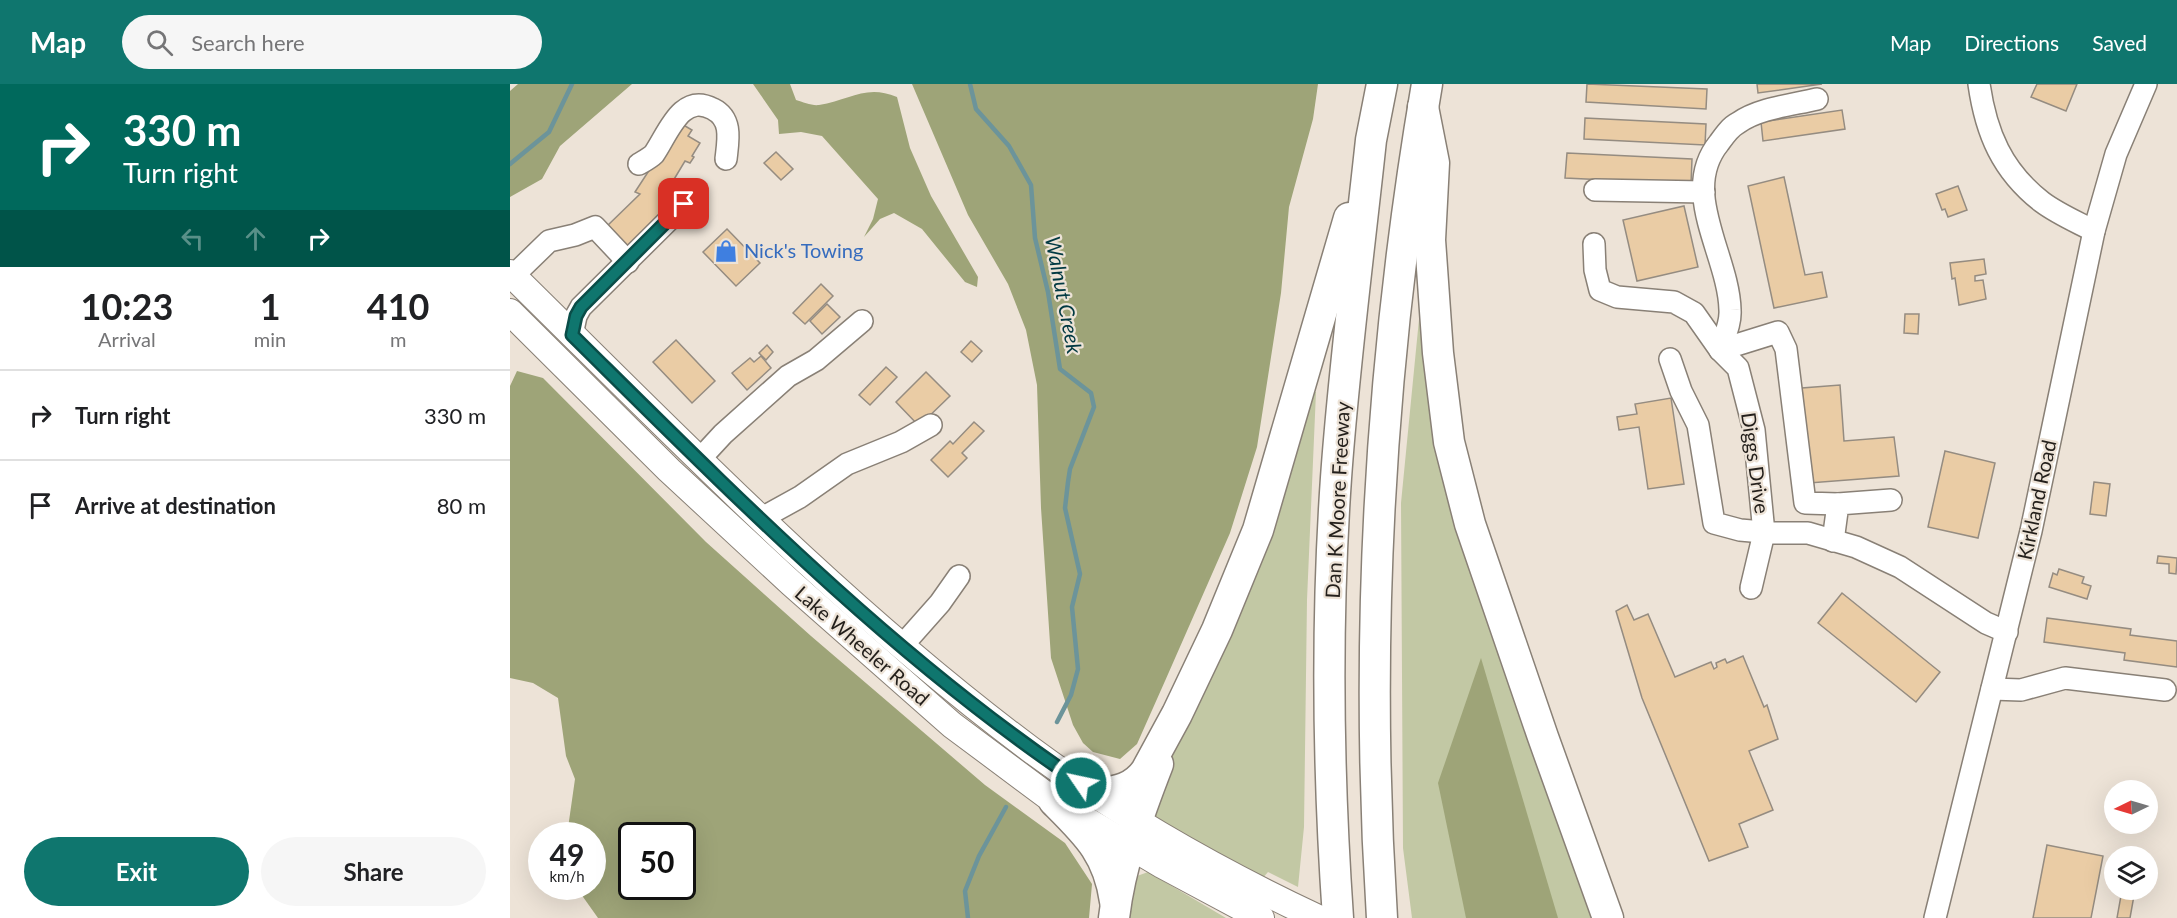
<!DOCTYPE html>
<html lang="en">
<head>
<meta charset="utf-8">
<style>
	:root { --surface:#fff; --page:#f6f6f6; --text:#202124; --muted:#757577; --line:#e0e0e0; --accent:#0f766e }
	body { margin:0; font-family:Lato,sans-serif; background:var(--page); color:var(--text); height:100vh; display:flex; flex-direction:column; font-size:22px; white-space:nowrap }
	* { box-sizing:border-box; margin:0 }
	p { font-size:20px; color:var(--muted) }
	.icon { flex:none; width:33px; height:33px; fill:none; stroke:currentColor; stroke-width:2; stroke-linecap:round; stroke-linejoin:round }
	.map { position:relative; flex:1; overflow:hidden }
	.side { display:flex; flex-direction:column; background:var(--surface); width:510px }
	.side>* { flex:none }
	.banner { background:#00695c; color:#fff; overflow:hidden }
	.needle { width:39px; rotate:265deg }
	.fabs { position:absolute; left:1594px; top:696px; display:grid; gap:12px }
	.fabs a { display:grid; place-items:center; width:54px; height:54px; border-radius:50%; background:var(--surface); box-shadow:0 6px 24px #0002; font-size:30px }
	.speed { position:absolute; left:18px; top:738px; display:flex; gap:12px; font-size:30px; font-weight:700; text-align:center }
	.speed>* { display:grid; place-content:center; width:78px; height:78px; border-radius:50%; background:var(--surface); box-shadow:0 6px 24px #0002; line-height:1 }
	.speed small { font-size:15px; font-weight:400 }
	.speed .limit { border:3px solid #111; border-radius:9px; background:#fff; color:#111 }
	.pin { position:absolute; display:grid; place-items:center; width:51px; height:51px; color:#fff; margin:-26px; border-radius:12px; box-shadow:0 3px 9px #0006 }
	.me { position:absolute; width:66px; margin:-33px; rotate:304deg; stroke-linejoin:round; filter:drop-shadow(0 0 4px #0008) }
	.turn { display:flex; align-items:center; gap:21px; height:126px; padding:0 24px; font-size:27px }
	.turn .icon { width:78px; height:78px; stroke-width:2.5 }
	.turn b { display:block; font-size:42px; line-height:51px }
	.lanes { display:flex; align-items:center; height:57px; padding:0 24px; background:#0003; justify-content:center; gap:30px; direction:ltr }
	.lanes .off { opacity:.35 }
	.eta { display:flex; justify-content:space-evenly; align-items:center; height:102px; text-align:center }
	.eta b { font-size:36px; font-weight:700; line-height:42px }
	.button { display:flex; gap:12px; margin-top:auto; padding:12px 24px }
	.button a { flex:1; height:69px; border-radius:36px; background:var(--accent); color:#fff; font-size:24px; font-weight:700; line-height:69px; text-align:center }
	.button a+a { background:var(--page); color:var(--text) }
	ul { padding:0; list-style:none }
	li { display:flex; align-items:center; gap:18px; height:90px; padding:0 24px; border-top:2px solid var(--line) }
	li div { flex:1 }
	li b { display:block; font-size:22px }
	li em { font-style:normal }
	header { display:flex; align-items:center; gap:36px; box-sizing:border-box; height:84px; padding:0 30px; background:var(--accent); color:#fff }
	header strong { font-size:28px }
	nav { display:flex; gap:33px; margin-inline-start:auto; font-size:21px }
	.search { width:420px; height:54px; background:var(--page); display:flex; align-items:center; gap:15px; box-sizing:border-box; padding:0 21px; border-radius:33px; color:var(--muted); font-size:22px }
	main { display:flex; flex:1; min-height:0 }
	.map>svg:first-child { display:block }
	.green { fill:#c2c8a4 }
	.forest { fill:#9ea478; fill-rule:evenodd }
	.lines { fill:none; stroke-linecap:round; stroke-linejoin:round }
	.stream { stroke:#6c949a; stroke-width:4.5 }
	.building { fill:#eacca5; stroke:#958c81; stroke-width:1.5 }
	.minor-casing { stroke:#898076; stroke-width:24 }
	.major-casing { stroke:#898076; stroke-width:28 }
	.highway-casing { stroke:#898076; stroke-width:33 }
	.minor { stroke:#fff; stroke-width:21 }
	.major { stroke:#fff; stroke-width:26 }
	.highway { stroke:#fff; stroke-width:30 }
	.route-casing { stroke:#0a4d48; stroke-width:15 }
	.route { stroke:#0f766e; stroke-width:10 }
	.labels { text-anchor:middle; stroke-width:4.5; stroke-linejoin:round; paint-order:stroke }
	.shop-label { font-size:20px; fill:#366cbe; stroke:#ede3d7; text-anchor:start }
	.street-label { font-size:20px; fill:#231f1b; stroke:#ede3d7 }
	.water-label { font-size:21px; font-style:italic; fill:#013942; stroke:#ede3d7 }
</style>
</head>
<body>
<header>
<strong>Map</strong>
<div class="search"><svg class="icon" aria-label="search" viewBox="0 0 24 24"><circle cx="10" cy="10" r="6"/><path d="M15 15l6 6"/></svg>Search here</div>
<nav><a>Map</a><a>Directions</a><a>Saved</a></nav>
</header>
<main>
<section class="side">
<div class="banner">
<div class="turn"><svg class="icon" aria-label="right" viewBox="0 0 24 24"><path d="M7 20v-9h11M14 6l5 5-5 5"/></svg><div><b>330 m</b>Turn right</div></div>
<div class="lanes"><svg class="icon off" aria-label="left" viewBox="0 0 24 24"><path d="M17 20v-9H6M10 6l-5 5 5 5"/></svg><svg class="icon off" aria-label="ahead" viewBox="0 0 24 24"><path d="M12 20V5M6 11l6-6 6 6"/></svg><svg class="icon" aria-label="right" viewBox="0 0 24 24"><path d="M7 20v-9h11M14 6l5 5-5 5"/></svg></div>
</div>
<div class="eta">
<div><b>10:23</b><p>Arrival</p></div>
<div><b>1</b><p>min</p></div>
<div><b>410</b><p>m</p></div>
</div>
<ul>
<li><svg class="icon" aria-label="right" viewBox="0 0 24 24"><path d="M7 20v-9h11M14 6l5 5-5 5"/></svg><div><b>Turn right</b></div><em>330 m</em></li>
<li><svg class="icon" aria-label="arrive" viewBox="0 0 24 24"><path d="M6 21V4h12l-3 4 3 4H6"/></svg><div><b>Arrive at destination</b></div><em>80 m</em></li>
</ul>
<div class="button"><a>Exit</a><a>Share</a></div>
</section>
<div class="map">
<svg width="1667" height="834" viewBox="0 0 1667 834">
	<rect width="100%" height="100%" fill="#ede3d7"/>
	<!-- green -->
	<g class="green">
		<path d="M910,225L915,226L923,295L1087,834H902L893,764L891,419Z"/>
		<path d="M801,308H806L797,516L794,743L788,803L758,788L752,795L644,733L652,691L704,584Z"/>
		<path d="M638,788L716,834H612L619,795Z"/>
	</g>
	<!-- forest -->
	<g class="forest">
		<path d="M8,0H122L50,62L32,95L0,113V7Z"/>
		<path d="M243,0H280L286,16C293,18 302,22 309,21C340,16 356,0 387,13L400,64L421,112L468,193L467,203L455,198L412,145L384,129L370,135L354,153L363,135L368,115L312,52L291,48L269,50L268,36Z"/>
		<path d="M402,0H808L803,35L779,123L771,209L747,363L720,449L655,597L627,660L610,675L583,668L573,659L563,641L541,574L531,424L527,301L516,246L498,200L458,131Z"/>
		<path d="M7,287L33,294L196,458L301,552L475,701L555,759L582,800L579,834H88L66,803L82,802V752L57,751L65,695L56,672L48,614L23,599L0,594V302ZM122,752H172V802H122Z"/>
		<path d="M971,574L1048,834H956L928,699Z"/>
	</g>
	<g class="lines">
		<!-- stream -->
		<g class="stream">
			<path d="M460,0L466,25L499,62L521,101L525,154L538,208L550,285L581,309L584,323L560,385L558,398L555,424L570,490L562,523L568,585L561,611L547,638"/>
			<path d="M0,80L39,48L62,0"/>
			<path d="M458,834L455,807L469,772L496,723"/>
		</g>
	</g>
	<!-- building -->
	<g class="building">
		<path d="M1077,0L1197,5L1196,25L1076,18Z"/>
		<path d="M1247,0H1312L1248,9Z"/>
		<path d="M1527,0H1567L1556,27L1521,13Z"/>
		<path d="M1332,26L1335,45L1253,57L1251,38Z"/>
		<path d="M1075,34L1196,40L1195,61L1074,55Z"/>
		<path d="M170,39L182,46L178,52L190,59L182,72L184,73L180,79L175,77L160,102L162,104L151,122L158,125L117,166L95,144L130,110L125,108Z"/>
		<path d="M266,68L283,85L271,96L254,79Z"/>
		<path d="M1057,69L1182,75L1181,100L1055,94Z"/>
		<path d="M1274,93L1295,191L1312,188L1317,213L1264,224L1238,102Z"/>
		<path d="M1448,102L1457,126L1438,133L1435,125L1432,126L1426,110Z"/>
		<path d="M1174,122L1188,183L1127,197L1113,136Z"/>
		<path d="M217,145L250,179L226,202L193,168Z"/>
		<path d="M1474,175L1476,190L1465,192V197L1473,196L1476,215L1449,221L1445,194L1442,195L1440,179Z"/>
		<path d="M311,200L323,212L295,240L283,229Z"/>
		<path d="M317,220L330,233L312,250L300,237Z"/>
		<path d="M1395,230H1409L1408,250L1394,249Z"/>
		<path d="M166,256L205,297L182,319L143,278Z"/>
		<path d="M461,257L472,267L462,278L451,268Z"/>
		<path d="M257,261L263,268L256,276L249,269Z"/>
		<path d="M251,272L261,284L237,306L222,289L240,274L244,278Z"/>
		<path d="M376,283L387,293L360,321L349,311Z"/>
		<path d="M416,288L440,312L409,342L386,318Z"/>
		<path d="M1330,301L1334,357L1384,353L1389,392L1299,399L1292,304Z"/>
		<path d="M1161,314L1174,400L1138,405L1129,343L1109,346L1107,333L1127,330L1125,320Z"/>
		<path d="M464,338L474,347L452,369L457,374L438,393L421,376L440,357L443,360Z"/>
		<path d="M1435,367L1485,379L1468,454L1418,443Z"/>
		<path d="M1584,398L1600,400L1596,432L1580,430Z"/>
		<path d="M1648,472L1667,474L1666,490L1659,489V480L1647,479Z"/>
		<path d="M1549,485L1574,493L1572,499L1581,502L1577,515L1539,503L1543,489L1547,491Z"/>
		<path d="M1332,509L1430,588L1406,618L1308,539Z"/>
		<path d="M1117,521L1124,536L1138,530L1165,593L1201,578L1204,585L1207,583L1206,579L1215,575L1217,579L1233,572L1254,623L1257,621L1268,655L1239,667L1263,726L1229,740L1238,763L1199,777L1132,614L1106,527Z"/>
		<path d="M1537,534L1621,545L1620,551L1667,557V583L1614,576L1615,569L1534,558Z"/>
		<path d="M1537,761L1593,772L1581,834H1523Z"/>
		<path d="M1612,806H1625L1620,834H1607Z"/>
	</g>
	<g class="lines">
		<!-- minor casing -->
		<g class="minor-casing">
			<g id="minor">
				<path d="M1469,0C1476,49 1492,87 1532,118C1548,130 1567,138 1584,147"/>
				<path d="M129,80C134,77 140,74 144,70C158,50 171,8 203,25C223,35 218,57 216,75"/>
				<path d="M1085,106L1194,108"/>
				<path d="M1084,160L1085,186L1090,206L1107,213L1164,218L1184,229L1210,266L1228,284L1244,346L1254,449H1298L1346,463L1390,483L1476,539L1497,548"/>
				<path d="M3,192L39,157L65,151L85,143L118,178"/>
				<path d="M62,251L66,232L71,223L175,120"/>
				<path d="M1210,266C1214,253 1221,240 1220,226C1219,172 1169,108 1209,59C1214,52 1220,43 1228,39C1249,24 1282,21 1307,15"/>
				<path d="M1210,266L1268,248L1276,265L1295,419L1328,420"/>
				<path d="M1160,275L1171,307L1188,341L1204,439L1230,446L1253,448"/>
				<path d="M189,376L213,350L278,292L306,276L352,237"/>
				<path d="M250,435L290,413L337,380L391,358L421,341"/>
				<path d="M1323,457L1328,420L1381,416"/>
				<path d="M1241,504L1254,449"/>
				<path d="M391,563L430,519L449,492"/>
				<path d="M1482,605L1511,606L1555,594L1655,606"/>
				<path d="M1425,834L1521,447L1584,147L1606,70L1636,0"/>
			</g>
		</g>
		<!-- major casing -->
		<g class="major-casing">
			<g id="major">
				<path d="M0,189C168,354 331,524 520,665C609,731 708,787 808,834"/>
				<path d="M0,228L159,386L281,499L442,641L544,717L652,781L751,834"/>
			</g>
		</g>
		<!-- highway casing -->
		<g class="highway-casing">
			<g id="highway">
				<path d="M913,23L924,79L920,156L928,269L939,358L960,440L1033,653L1098,834"/>
				<path d="M587,710C607,707 623,705 636,687L667,630L707,546L748,446L839,134"/>
				<path d="M544,717C577,750 598,769 605,817"/>
				<path d="M604,834C610,781 629,729 648,680"/>
				<path d="M828,834C818,689 816,539 826,394C834,281 849,168 861,56L872,0"/>
				<path d="M872,834C854,556 870,275 917,0"/>
			</g>
		</g>
		<!-- minor -->
		<use href="#minor" class="minor"/>
		<!-- major -->
		<use href="#major" class="major"/>
		<!-- highway -->
		<use href="#highway" class="highway"/>
	</g>
	<g class="lines">
		<!-- route casing -->
		<g class="route-casing">
			<path id="route" d="M174,120L71,223L66,232L62,251C223,410 383,573 571,699"/>
		</g>
		<!-- route -->
		<use href="#route" class="route"/>
	</g>
	<!-- icons -->
	<defs>
		<g id="shop-bare" transform="scale(1.8)"><path d="M-5-2.5h2.3a2.7 3.5 0 0 1 5.4 0H5L5.5 6h-11ZM-1.5-2.5h3a1.5 2.3 0 0 0-3 0Z" fill="#3f7fe0" stroke="#ede3d7" stroke-width="2.5" paint-order="stroke"/></g>
	</defs>
	<g fill-rule="evenodd">
		<use href="#shop-bare" x="216" y="167"/>
	</g>
	<g class="labels">
		<!-- shop labels -->
		<g class="shop-label">
			<text x="234" y="174">Nick's Towing</text>
		</g>
		<!-- street labels -->
		<g class="street-label">
			<text transform="translate(1245 379) rotate(82)" y="7">Diggs Drive</text>
			<text transform="translate(828 416) rotate(-87)" y="7">Dan K Moore Freeway</text>
			<text transform="translate(1527 416) rotate(-78)" y="7">Kirkland Road</text>
			<text transform="translate(352 562) rotate(41)" y="7">Lake Wheeler Road</text>
		</g>
		<!-- water labels -->
		<g class="water-label">
			<text transform="translate(553 211) rotate(79)" y="7">Walnut Creek</text>
		</g>
	</g>
</svg>
<div class="fabs">
<a><svg class="needle" viewBox="-14 -14 28 28"><path d="M0-13l5 13h-10z" fill="#e53935"/><path d="M0 13l5-13h-10z" fill="#757577"/></svg></a>
<a><svg class="icon" aria-label="layers" viewBox="0 0 24 24"><path d="M12 4l9 5-9 5-9-5zM3 14l9 5 9-5"/></svg></a>
</div>
<div class="speed"><div>49<small>km/h</small></div><div class="limit">50</div></div>
<div class="pin" style="left:174px;top:120px;background:#d93025"><svg class="icon" aria-label="arrive" viewBox="0 0 24 24"><path d="M6 21V4h12l-3 4 3 4H6"/></svg></div>
<svg class="me" style="left:571px;top:699px" viewBox="-20 -20 40 40"><circle r="17" fill="#0f766e" stroke="#fff" stroke-width="3"/><path d="M0-11L8 9 0 5-8 9z" fill="#fff"/></svg>
</div>
</main>
</body>
</html>
